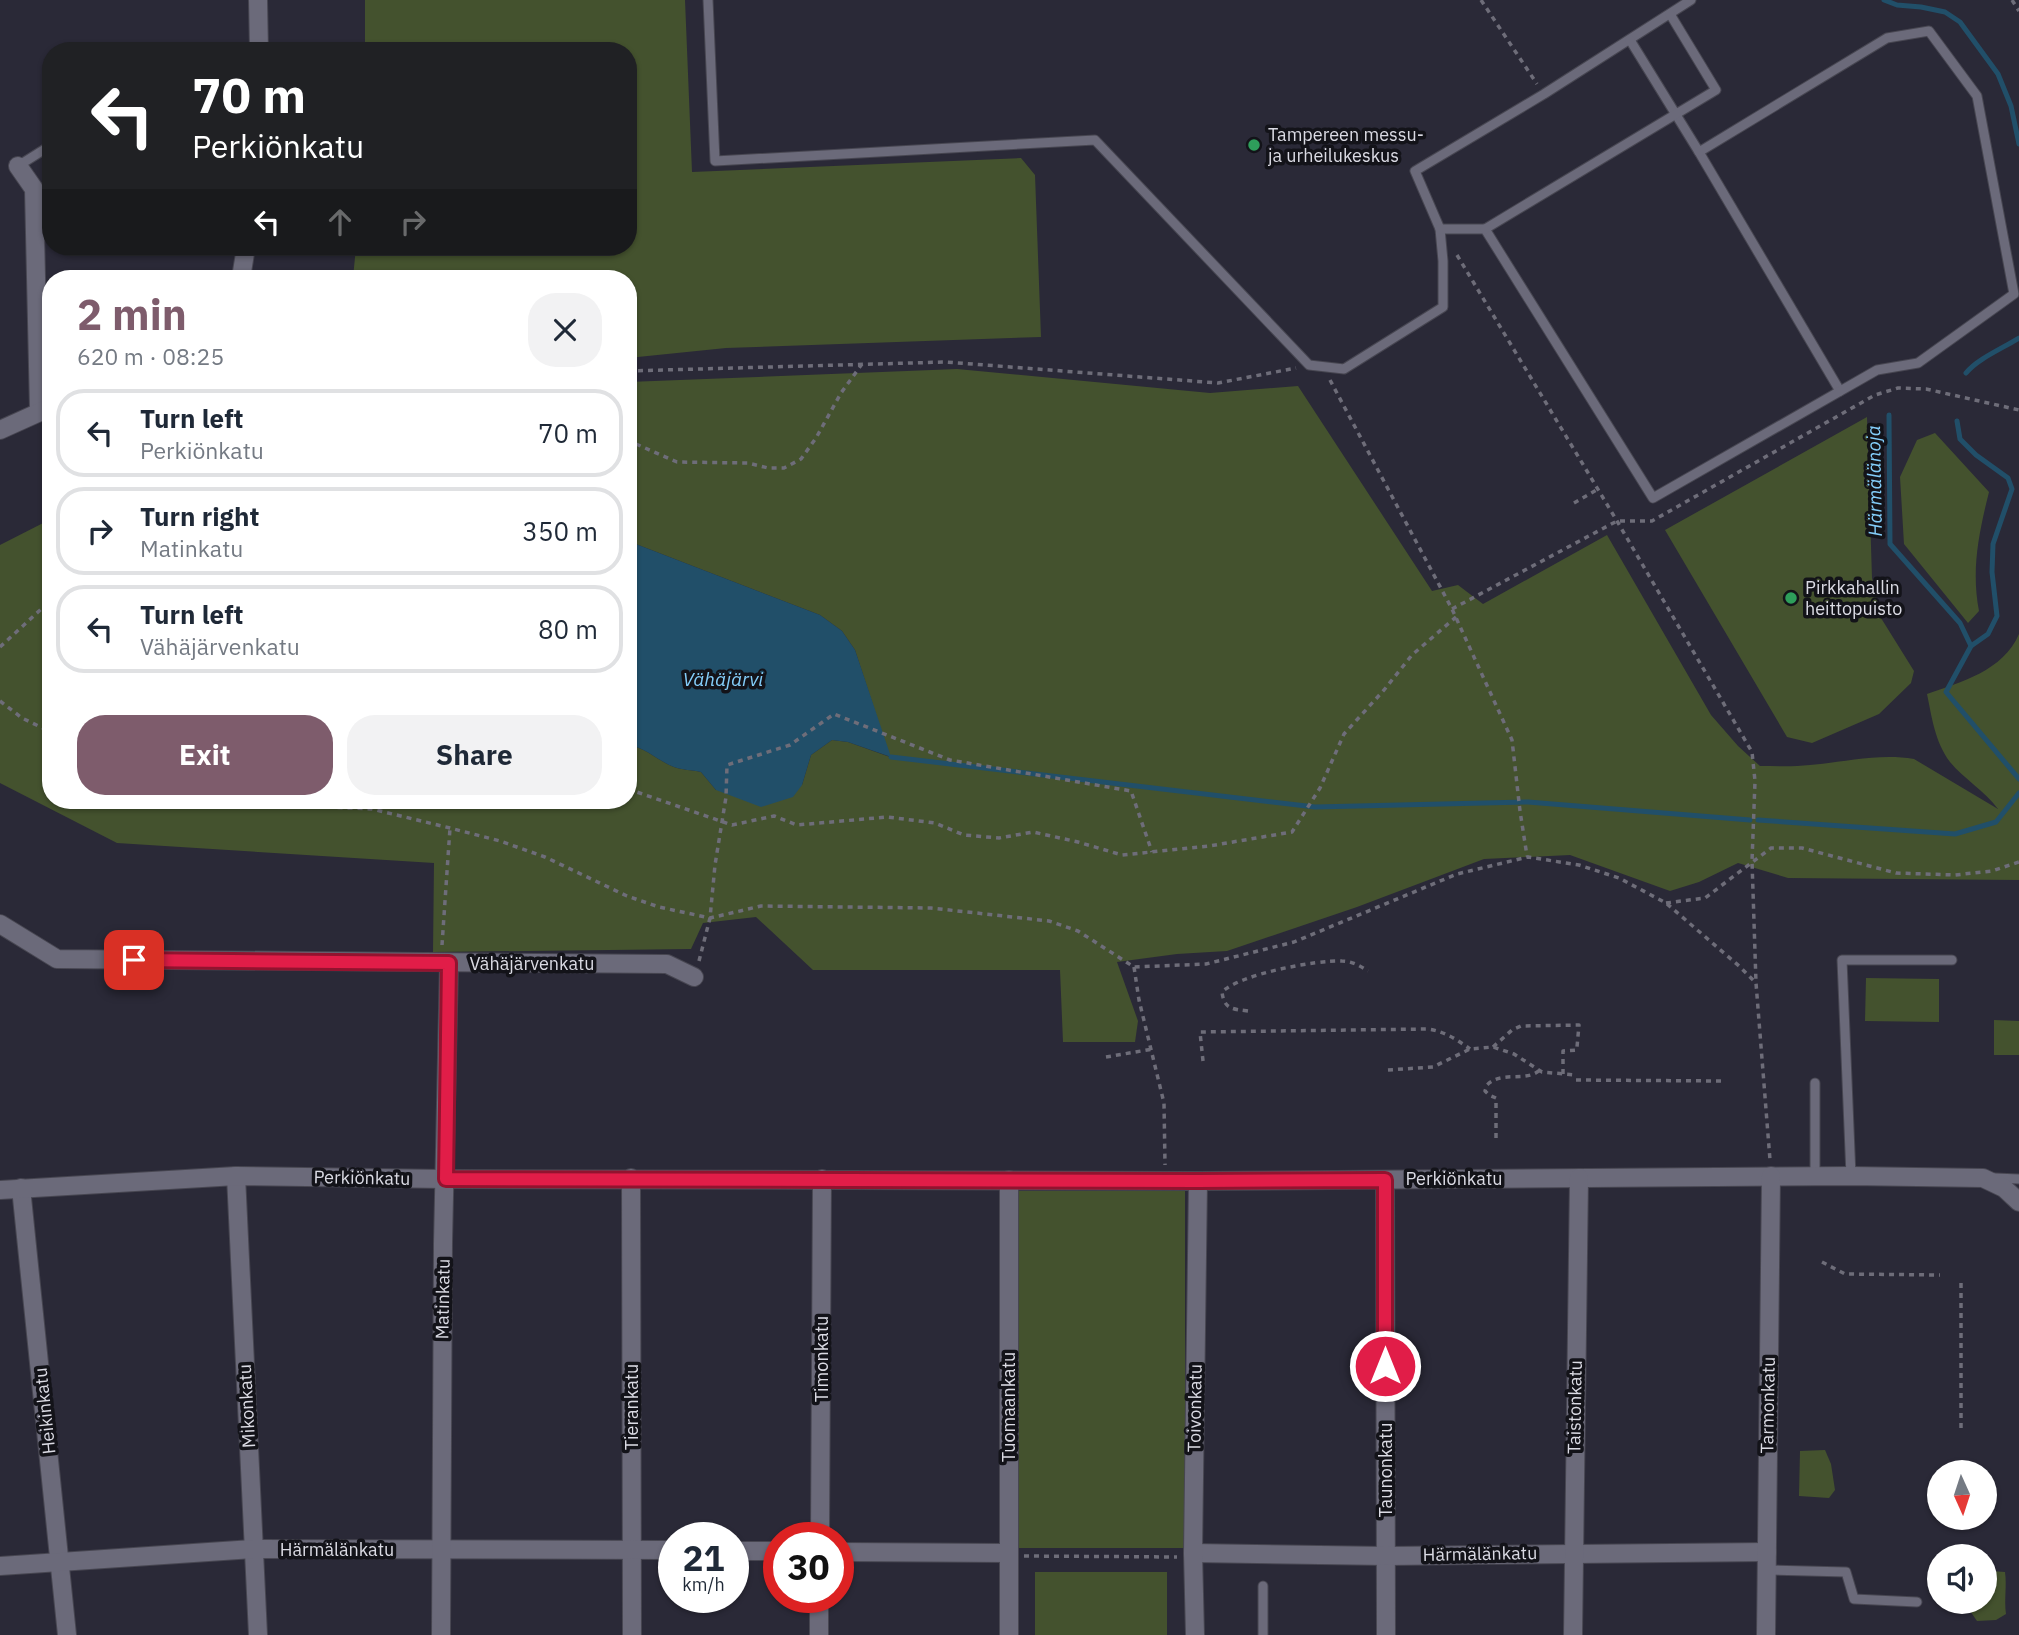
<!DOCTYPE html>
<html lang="en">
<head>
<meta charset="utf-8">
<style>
	:root { --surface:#fff; --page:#f2f2f3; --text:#1f2937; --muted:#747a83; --line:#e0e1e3; --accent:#7e5c6c }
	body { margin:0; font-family:"IBM Plex Sans",sans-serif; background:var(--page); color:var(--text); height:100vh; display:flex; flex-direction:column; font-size:26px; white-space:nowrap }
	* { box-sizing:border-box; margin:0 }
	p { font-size:23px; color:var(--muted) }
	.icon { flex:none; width:38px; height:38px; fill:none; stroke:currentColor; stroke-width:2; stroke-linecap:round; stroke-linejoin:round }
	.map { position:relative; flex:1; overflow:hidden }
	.panel { position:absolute; left:42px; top:270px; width:595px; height:539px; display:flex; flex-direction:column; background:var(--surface); border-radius:28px; box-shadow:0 2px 5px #0004 }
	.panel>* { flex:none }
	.guide { position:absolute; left:42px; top:42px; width:595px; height:214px; border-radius:28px; box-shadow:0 2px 5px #0004; background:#202124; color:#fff; overflow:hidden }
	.needle { width:46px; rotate:177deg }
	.tools { position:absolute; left:1927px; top:1460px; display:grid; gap:14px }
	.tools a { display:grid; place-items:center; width:70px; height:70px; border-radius:50%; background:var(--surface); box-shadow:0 2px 5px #0004; font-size:35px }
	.speed { position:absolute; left:658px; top:1522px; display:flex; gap:14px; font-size:35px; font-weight:700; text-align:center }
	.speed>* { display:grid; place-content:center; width:91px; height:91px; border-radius:50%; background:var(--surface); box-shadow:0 2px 5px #0004; line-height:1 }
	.speed small { font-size:18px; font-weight:400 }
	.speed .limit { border:10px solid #d22; background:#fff; color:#111 }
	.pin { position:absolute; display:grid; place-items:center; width:60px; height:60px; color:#fff; margin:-30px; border-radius:14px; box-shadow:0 4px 10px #0006 }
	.me { position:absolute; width:77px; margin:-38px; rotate:0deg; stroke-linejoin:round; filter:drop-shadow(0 0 5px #0008) }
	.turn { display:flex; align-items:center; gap:24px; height:147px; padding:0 35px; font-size:32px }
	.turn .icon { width:91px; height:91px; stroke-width:2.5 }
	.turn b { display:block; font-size:49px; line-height:60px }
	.lanes { display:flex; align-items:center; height:66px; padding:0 35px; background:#0003; justify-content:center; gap:35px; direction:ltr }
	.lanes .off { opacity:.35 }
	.round { display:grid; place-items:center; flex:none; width:74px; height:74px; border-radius:28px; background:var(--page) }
	.summary { display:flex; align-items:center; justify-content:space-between; height:119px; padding:0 35px }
	h1 { font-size:42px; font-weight:700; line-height:52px; color:var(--accent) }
	.primary-button { display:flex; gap:14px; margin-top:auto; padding:14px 35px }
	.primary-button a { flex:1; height:80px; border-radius:28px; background:var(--accent); color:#fff; font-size:28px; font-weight:700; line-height:80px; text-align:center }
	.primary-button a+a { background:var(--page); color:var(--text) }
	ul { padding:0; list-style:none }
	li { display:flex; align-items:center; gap:21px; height:88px; margin:0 14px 10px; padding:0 21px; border:4px solid var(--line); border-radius:28px }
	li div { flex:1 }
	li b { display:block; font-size:26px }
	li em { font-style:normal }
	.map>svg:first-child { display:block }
	.green { fill:#44522e }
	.water { fill:#214f69 }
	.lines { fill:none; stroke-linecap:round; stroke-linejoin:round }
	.stream { stroke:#214f69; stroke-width:5 }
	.lane-casing { stroke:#474651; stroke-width:11 }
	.street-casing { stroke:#474651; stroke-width:20 }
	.path { stroke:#6e6d79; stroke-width:3.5; stroke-dasharray:5 5; stroke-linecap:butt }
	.lane { stroke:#6b6a7a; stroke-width:9 }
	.street { stroke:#6b6a7a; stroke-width:18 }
	.route-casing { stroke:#92132f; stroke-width:18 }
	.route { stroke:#e11d48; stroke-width:12 }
	.leisure-dot { fill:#2e9e5b; stroke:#131319; stroke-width:2.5 }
	.labels { text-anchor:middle; stroke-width:7; stroke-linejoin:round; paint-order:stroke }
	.poi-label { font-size:18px; fill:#dbdbe4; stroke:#131319; text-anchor:start }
	.street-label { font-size:18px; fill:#dbdbe4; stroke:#131319 }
	.water-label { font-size:19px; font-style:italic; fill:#84cefa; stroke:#131319 }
</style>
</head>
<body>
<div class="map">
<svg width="2019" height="1635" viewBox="0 0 2019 1635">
	<rect width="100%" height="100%" fill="#2a2937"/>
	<!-- green -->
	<g class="green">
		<path d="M365,0H685L692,172L1021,158L1035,175L1041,337L726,348L628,358V278H353L356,247H628V51H365Z"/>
		<path d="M957,369L1210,393L1298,386L1432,591L1458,585L1483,604L1607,535L1711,715L1738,746L1760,766C1776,766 1793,767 1810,765C1845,762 1879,753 1914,759L1998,809C1985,791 1964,779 1950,762C1935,742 1932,718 1927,694C1961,682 2003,671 2019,634V880L1788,878L1738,863L1699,882L1670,891L1570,855L1484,859L1357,907L1227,951L1177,954L1117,962L1138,1021L1135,1042H1063L1060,970H813L756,917L703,923L691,949L433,952L434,863L117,843L0,783V545L51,519V800H628V745C645,747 658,761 674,767C682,770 692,770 701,772L716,790L802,785L811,755L832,740L848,742L890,757L855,650L842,631L820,615L628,541V382Z"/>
		<path d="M1867,417L1872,578L1881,618L1914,671L1911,683L1879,714L1812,743L1787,737L1665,530Z"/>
		<path d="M1935,433L1989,492C1979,532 1971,570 1979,611L1968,623L1904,544L1900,477L1917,440Z"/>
		<path d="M1866,978L1939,979V1022L1865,1021Z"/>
		<path d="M1994,1020L2019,1021V1055H1994Z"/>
		<rect x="1016" y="1191" width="169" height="357"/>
		<path d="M1825,1450L1831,1464L1835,1490L1829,1498L1799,1496L1800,1451Z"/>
		<path d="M1991,1571L2005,1572C2007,1586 2004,1599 2006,1614L1996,1620L1977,1621L1968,1608V1601H1984L1985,1584L1990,1583Z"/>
		<rect x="1035" y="1572" width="132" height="63"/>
	</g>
	<!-- water -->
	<path class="water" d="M628,541L820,615L842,631L855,650L891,757L848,742L832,740L811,755L802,785L793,797L761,807L716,790L701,772C692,770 682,770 674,767C658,761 645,747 628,745Z"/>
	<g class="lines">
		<!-- stream -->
		<g class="stream">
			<path d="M1884,0L1897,5L1921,7L1945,12L1960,22L1998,74L2011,106L2019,144"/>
			<path d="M1966,373C1977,359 2003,348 2019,338"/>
			<path d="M1889,415L1890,544L1960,623L1971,646L1946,692L2019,779"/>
			<path d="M1957,421L1960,439L1976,455L2008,478L2012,489L1993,544L1992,572L1997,616L1988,634L1971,646"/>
			<path d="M891,757L1315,807L1528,802L1750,820"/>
			<path d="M1758,820L1955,834L1996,822L2019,793"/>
		</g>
		<!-- lane casing -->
		<g class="lane-casing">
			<g id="lane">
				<path d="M708,0L715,161L1095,140L1309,365L1344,369L1443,307V261L1440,229L1415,171L1544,94L1691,0"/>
				<path d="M1699,152L1840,391"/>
				<path d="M18,166L45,149L51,148"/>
				<path d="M1440,229H1485L1653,498L1877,370L1918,363L2014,294L1977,96L1929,31L1887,38L1699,152L1630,40"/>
				<path d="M1485,229L1716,90L1670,14"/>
				<path d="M1815,1176V1083"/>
				<path d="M1851,1176L1842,960H1952"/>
				<path d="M1995,1178L2019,1179"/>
				<path d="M1767,1570L1846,1572L1854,1599L1917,1602"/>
				<path d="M1263,1635V1586"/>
			</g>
		</g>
		<!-- street casing -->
		<g class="street-casing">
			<g id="street">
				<path d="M258,0L259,51"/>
				<path d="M18,166L34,189L39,410"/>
				<path d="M241,278L246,247"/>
				<path d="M0,430L51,407"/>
				<path d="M0,924L57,959L667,964L694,977"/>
				<path d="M236,1176L258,1635"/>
				<path d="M631,1178L632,1635"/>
				<path d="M1385,1180L1386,1635"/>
				<path d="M21,1188L67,1635"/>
				<path d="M0,1190L236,1176L445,1179L1198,1181L1851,1176L1983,1178L2004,1188L2019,1202"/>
				<path d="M820,1538L822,1179"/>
				<path d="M733,1551H779"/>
				<path d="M838,1552L1008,1553"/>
				<path d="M1193,1553L1386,1556L1767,1552"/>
				<path d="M0,1566L253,1549L674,1550"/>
				<path d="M441,1635L443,1243L449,963"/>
				<path d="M819,1635V1598"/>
				<path d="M1009,1635V1180"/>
				<path d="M1195,1635L1193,1553L1198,1181"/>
				<path d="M1573,1635L1579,1178"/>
				<path d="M1766,1635L1771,1176"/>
			</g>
		</g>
		<!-- path -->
		<g class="path">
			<path d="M1481,0L1537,84"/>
			<path d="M2012,0L2019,11"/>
			<path d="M1457,255L1617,521L1752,752L1755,781L1752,861L1756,983L1770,1160"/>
			<path d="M628,371L946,362L1218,383L1296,368"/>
			<path d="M1330,380L1452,609L1512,740L1520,811L1527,856"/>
			<path d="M636,444L677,462L748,463L768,468H784L801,459L816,438L841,393L862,364"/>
			<path d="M1574,503L1598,489"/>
			<path d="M1452,609L1617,521H1652L1875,395L1898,388L1926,389L2019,410"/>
			<path d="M0,647L51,600"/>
			<path d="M0,701L22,718L51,732"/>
			<path d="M628,789L732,825L774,816L797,825L887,817L935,823L964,835L999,838L1033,832L1078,842L1122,855L1209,846L1292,832L1320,788L1344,734L1384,690L1412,655L1456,617"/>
			<path d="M238,800L261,804L372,809L450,828L500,841L545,857L627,896L659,907L710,918L761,906L931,908L1049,921L1078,931L1134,967L1206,964L1294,942L1457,874L1528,857L1579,865L1619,878L1666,903L1739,966L1756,983"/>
			<path d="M1666,903L1705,898L1771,848H1802L1896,873L1955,875L1992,871L2019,862"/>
			<path d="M442,945L450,828"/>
			<path d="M699,961L710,918L715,865L726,797L727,765L790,745L834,714L950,760L1131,791L1152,852"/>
			<path d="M1134,967L1139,1000L1164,1103L1165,1165"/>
			<path d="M1248,1011C1232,1009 1224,1009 1222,992C1240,974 1316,960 1342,961C1352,961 1360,966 1368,971"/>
			<path d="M1493,1047L1512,1030L1521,1026L1579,1025L1577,1047"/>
			<path d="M1106,1057L1153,1049"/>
			<path d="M1203,1061L1200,1032L1427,1029C1444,1031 1456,1039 1470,1049"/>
			<path d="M1388,1070L1433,1067L1470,1049L1493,1047L1514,1054L1542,1072L1576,1075"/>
			<path d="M1563,1074V1051L1577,1050"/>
			<path d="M1576,1080L1722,1081"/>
			<path d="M1496,1138V1098L1489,1095L1485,1091L1487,1085C1502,1070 1525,1083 1540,1070"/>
			<path d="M1822,1262L1845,1274L1940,1275"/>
			<path d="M1961,1428V1278"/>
			<path d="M1024,1556L1177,1557"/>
		</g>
		<!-- lane -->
		<use href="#lane" class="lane"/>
		<!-- street -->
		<use href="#street" class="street"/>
	</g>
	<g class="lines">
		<!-- route casing -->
		<g class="route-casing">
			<path id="route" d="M134,960L449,963L446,1179L1198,1181L1385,1180V1366"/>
		</g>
		<!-- route -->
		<use href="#route" class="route"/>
	</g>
	<!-- markers -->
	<g class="leisure-dot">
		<circle cx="1254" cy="145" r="7"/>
		<circle cx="1791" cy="598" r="7"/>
	</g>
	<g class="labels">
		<!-- poi labels -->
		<g class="poi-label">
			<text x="1268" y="141">Tampereen messu-<tspan x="1268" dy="21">ja urheilukeskus</tspan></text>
			<text x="1805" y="594">Pirkkahallin<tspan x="1805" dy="21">heittopuisto</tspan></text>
		</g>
		<!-- street labels -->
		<g class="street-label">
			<text x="532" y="970">Vähäjärvenkatu</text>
			<text transform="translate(362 1178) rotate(1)" y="6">Perkiönkatu</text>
			<text x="1454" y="1185">Perkiönkatu</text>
			<text transform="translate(443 1299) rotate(-89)" y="6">Matinkatu</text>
			<text transform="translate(822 1359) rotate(-90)" y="6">Timonkatu</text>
			<text transform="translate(1768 1405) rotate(-89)" y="6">Tarmonkatu</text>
			<text transform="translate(247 1406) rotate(-93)" y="6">Mikonkatu</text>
			<text transform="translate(632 1407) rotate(-90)" y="6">Tierankatu</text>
			<text transform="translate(1009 1407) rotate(-90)" y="6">Tuomaankatu</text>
			<text transform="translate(1575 1407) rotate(-89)" y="6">Taistonkatu</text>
			<text transform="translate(1195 1408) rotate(-89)" y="6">Toivonkatu</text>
			<text transform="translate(45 1411) rotate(-96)" y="6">Heikinkatu</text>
			<text transform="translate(1386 1470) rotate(-90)" y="6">Taunonkatu</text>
			<text x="337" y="1556">Härmälänkatu</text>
			<text transform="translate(1480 1554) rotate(-1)" y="6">Härmälänkatu</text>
		</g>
		<!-- water labels -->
		<g class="water-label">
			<text transform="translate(1874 481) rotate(-91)" y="7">Härmälänoja</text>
			<text x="723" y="686">Vähäjärvi</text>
		</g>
	</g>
</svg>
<div class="tools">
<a><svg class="needle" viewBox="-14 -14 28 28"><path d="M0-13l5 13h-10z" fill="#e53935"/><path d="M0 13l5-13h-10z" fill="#747a83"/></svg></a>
<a><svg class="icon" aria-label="sound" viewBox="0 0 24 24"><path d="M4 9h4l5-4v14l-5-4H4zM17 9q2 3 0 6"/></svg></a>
</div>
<div class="speed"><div>21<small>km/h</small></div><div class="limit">30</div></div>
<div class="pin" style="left:134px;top:960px;background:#d93025"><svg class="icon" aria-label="arrive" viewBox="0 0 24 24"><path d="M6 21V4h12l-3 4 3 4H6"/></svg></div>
<svg class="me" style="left:1385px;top:1366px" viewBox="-20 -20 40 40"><circle r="17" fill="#e11d48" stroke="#fff" stroke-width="3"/><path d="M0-11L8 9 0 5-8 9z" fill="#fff"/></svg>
<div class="guide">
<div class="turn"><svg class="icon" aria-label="left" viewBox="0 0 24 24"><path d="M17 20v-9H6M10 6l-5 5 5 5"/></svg><div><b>70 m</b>Perkiönkatu</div></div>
<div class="lanes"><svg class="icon" aria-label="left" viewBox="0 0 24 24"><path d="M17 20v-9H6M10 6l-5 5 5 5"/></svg><svg class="icon off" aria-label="ahead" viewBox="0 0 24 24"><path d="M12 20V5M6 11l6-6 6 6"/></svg><svg class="icon off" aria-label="right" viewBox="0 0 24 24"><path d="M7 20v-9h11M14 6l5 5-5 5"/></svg></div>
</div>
<section class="panel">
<div class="summary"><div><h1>2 min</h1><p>620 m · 08:25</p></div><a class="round"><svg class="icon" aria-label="close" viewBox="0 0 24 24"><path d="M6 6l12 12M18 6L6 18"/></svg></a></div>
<ul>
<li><svg class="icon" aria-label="left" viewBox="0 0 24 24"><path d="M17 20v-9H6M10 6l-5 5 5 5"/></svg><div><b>Turn left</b><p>Perkiönkatu</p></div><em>70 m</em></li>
<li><svg class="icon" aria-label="right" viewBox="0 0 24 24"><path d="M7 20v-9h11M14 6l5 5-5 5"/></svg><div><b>Turn right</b><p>Matinkatu</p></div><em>350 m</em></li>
<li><svg class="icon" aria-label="left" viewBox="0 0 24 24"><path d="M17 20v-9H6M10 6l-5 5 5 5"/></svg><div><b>Turn left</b><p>Vähäjärvenkatu</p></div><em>80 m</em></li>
</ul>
<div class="primary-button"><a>Exit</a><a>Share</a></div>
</section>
</div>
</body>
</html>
